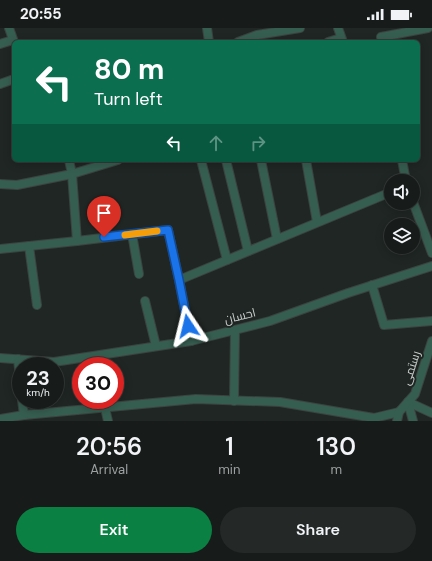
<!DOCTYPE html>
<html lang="en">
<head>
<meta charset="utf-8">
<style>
	:root { --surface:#171c1a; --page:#242927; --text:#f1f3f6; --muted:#9ea1a2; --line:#363a39; --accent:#0b8043 }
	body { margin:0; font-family:"DM Sans",Cairo,sans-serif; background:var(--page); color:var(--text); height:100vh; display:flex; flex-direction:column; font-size:15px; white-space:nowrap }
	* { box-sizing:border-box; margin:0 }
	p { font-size:13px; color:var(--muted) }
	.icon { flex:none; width:22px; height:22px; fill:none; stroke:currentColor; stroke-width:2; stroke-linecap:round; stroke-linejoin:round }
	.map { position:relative; height:393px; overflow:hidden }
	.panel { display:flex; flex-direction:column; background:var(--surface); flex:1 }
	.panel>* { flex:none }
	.hud { position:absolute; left:12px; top:12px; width:408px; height:122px; border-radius:6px; box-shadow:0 2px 10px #0003,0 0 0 1px var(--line); background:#0b6e4f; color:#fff; overflow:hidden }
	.controls { position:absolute; left:384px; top:146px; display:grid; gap:8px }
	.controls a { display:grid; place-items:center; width:36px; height:36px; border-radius:50%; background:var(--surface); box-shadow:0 2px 10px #0003,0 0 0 1px var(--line); font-size:20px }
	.speed { position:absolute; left:12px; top:329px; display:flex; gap:8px; font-size:20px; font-weight:700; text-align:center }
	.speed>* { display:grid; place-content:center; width:52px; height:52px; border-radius:50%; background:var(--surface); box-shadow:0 2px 10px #0003,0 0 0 1px var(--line); line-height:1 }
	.speed small { font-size:10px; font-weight:400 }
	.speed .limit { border:6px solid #d22; background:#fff; color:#111 }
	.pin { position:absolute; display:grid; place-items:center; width:34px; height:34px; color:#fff; margin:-41px -17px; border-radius:50% 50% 50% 0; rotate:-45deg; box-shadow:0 0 4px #0007 }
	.pin .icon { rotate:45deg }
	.me { position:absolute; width:44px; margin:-22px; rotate:350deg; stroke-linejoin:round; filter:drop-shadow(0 0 3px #0008) }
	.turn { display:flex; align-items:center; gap:14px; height:84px; padding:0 16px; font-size:18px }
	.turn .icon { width:52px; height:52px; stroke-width:2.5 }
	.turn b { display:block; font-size:28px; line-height:34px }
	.lanes { display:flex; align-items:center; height:38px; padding:0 16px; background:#0003; justify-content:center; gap:20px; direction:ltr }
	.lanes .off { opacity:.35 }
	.eta { display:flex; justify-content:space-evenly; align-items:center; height:68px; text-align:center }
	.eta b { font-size:24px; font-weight:600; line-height:28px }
	.button { display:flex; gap:8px; margin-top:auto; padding:8px 16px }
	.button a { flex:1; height:46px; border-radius:24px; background:var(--accent); color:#fff; font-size:16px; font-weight:600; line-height:46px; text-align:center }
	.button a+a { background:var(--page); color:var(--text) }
	.status { display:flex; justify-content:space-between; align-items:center; height:28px; padding:0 20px; background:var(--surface); direction:ltr }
	.status svg { height:11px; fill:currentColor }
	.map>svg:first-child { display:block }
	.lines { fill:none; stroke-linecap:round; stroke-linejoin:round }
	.minor-casing { stroke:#3b423f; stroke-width:10 }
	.minor { stroke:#365e50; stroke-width:8 }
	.route-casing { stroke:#114b97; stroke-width:10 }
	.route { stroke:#1a73e8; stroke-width:7 }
	.slow { stroke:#f59e0b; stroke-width:7 }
	.labels { text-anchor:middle; stroke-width:4; stroke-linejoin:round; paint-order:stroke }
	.street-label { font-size:12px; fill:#ced2d0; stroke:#1f2623 }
</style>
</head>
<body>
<div class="status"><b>20:55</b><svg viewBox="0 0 49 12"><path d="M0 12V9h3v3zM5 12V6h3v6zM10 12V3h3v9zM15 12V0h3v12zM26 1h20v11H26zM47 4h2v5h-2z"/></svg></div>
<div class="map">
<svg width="432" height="393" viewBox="0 0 432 393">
	<rect width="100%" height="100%" fill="#1f2623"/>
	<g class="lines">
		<!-- minor casing -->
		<g class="minor-casing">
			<g id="minor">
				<path d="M9,0L14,14"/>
				<path d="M207,0L209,14"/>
				<path d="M338,0L343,14"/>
				<path d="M238,14L257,7L300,0"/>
				<path d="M328,14L341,10"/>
				<path d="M382,14L381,9L428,0"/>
				<path d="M0,16L13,12"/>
				<path d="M0,56L14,51"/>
				<path d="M69,132L72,146L77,213L168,202L179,252L391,164"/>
				<path d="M201,132L227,232"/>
				<path d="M226,132L248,223"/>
				<path d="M261,132L277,211"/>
				<path d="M306,132L317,194"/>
				<path d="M402,132L406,153"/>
				<path d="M0,156L17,157L72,146L118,132"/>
				<path d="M413,174L432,225"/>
				<path d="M132,206L139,246"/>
				<path d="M29,218L37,277"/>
				<path d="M0,221L77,213"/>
				<path d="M179,252L191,313"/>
				<path d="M372,257L384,297L432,293"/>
				<path d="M145,273L156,318"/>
				<path d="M0,330L54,334L191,313L270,293L348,265L432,238"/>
				<path d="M18,331L21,361"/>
				<path d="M22,372L24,387L196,371L280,374L374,390L399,384"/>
				<path d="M234,373L235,302"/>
				<path d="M408,374L432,385"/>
				<path d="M408,374L413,393"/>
				<path d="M105,380L108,393"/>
				<path d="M0,391L24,387"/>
				<path d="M397,393L399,384L415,366L432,313"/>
			</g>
		</g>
		<!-- minor -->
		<use href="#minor" class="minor"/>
	</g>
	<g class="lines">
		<!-- route casing -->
		<g class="route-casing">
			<path id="route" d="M104,209L168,202L179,252L188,298"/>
		</g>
		<!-- route -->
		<use href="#route" class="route"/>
		<!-- slow -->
		<path class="slow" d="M125,207L157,203"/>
	</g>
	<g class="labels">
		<!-- street labels -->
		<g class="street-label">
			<text transform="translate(240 288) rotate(-14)" y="4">احسان</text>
			<text transform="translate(411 340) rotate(-72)" y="4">رستمی</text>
		</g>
	</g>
</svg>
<div class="controls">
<a><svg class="icon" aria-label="sound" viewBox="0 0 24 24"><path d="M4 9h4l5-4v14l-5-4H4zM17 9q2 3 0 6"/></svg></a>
<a><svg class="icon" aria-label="layers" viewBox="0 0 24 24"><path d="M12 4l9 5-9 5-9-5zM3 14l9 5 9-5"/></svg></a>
</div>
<div class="speed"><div>23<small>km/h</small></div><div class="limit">30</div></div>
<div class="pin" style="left:104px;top:209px;background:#d93025"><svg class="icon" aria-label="arrive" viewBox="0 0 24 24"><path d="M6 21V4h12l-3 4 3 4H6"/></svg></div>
<svg class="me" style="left:188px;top:298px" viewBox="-20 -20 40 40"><path d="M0-17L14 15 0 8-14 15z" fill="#1a73e8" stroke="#fff" stroke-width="4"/></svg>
<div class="hud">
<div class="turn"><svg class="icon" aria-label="left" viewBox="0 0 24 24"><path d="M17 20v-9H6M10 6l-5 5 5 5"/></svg><div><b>80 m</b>Turn left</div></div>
<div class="lanes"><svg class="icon" aria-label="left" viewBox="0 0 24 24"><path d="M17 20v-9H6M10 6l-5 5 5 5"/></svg><svg class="icon off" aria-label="ahead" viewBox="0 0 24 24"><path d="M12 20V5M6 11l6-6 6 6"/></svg><svg class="icon off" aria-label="right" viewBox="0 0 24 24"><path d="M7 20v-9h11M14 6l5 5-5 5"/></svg></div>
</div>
</div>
<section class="panel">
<div class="eta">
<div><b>20:56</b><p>Arrival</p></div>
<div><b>1</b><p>min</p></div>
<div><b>130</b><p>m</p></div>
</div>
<div class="button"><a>Exit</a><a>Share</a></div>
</section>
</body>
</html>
